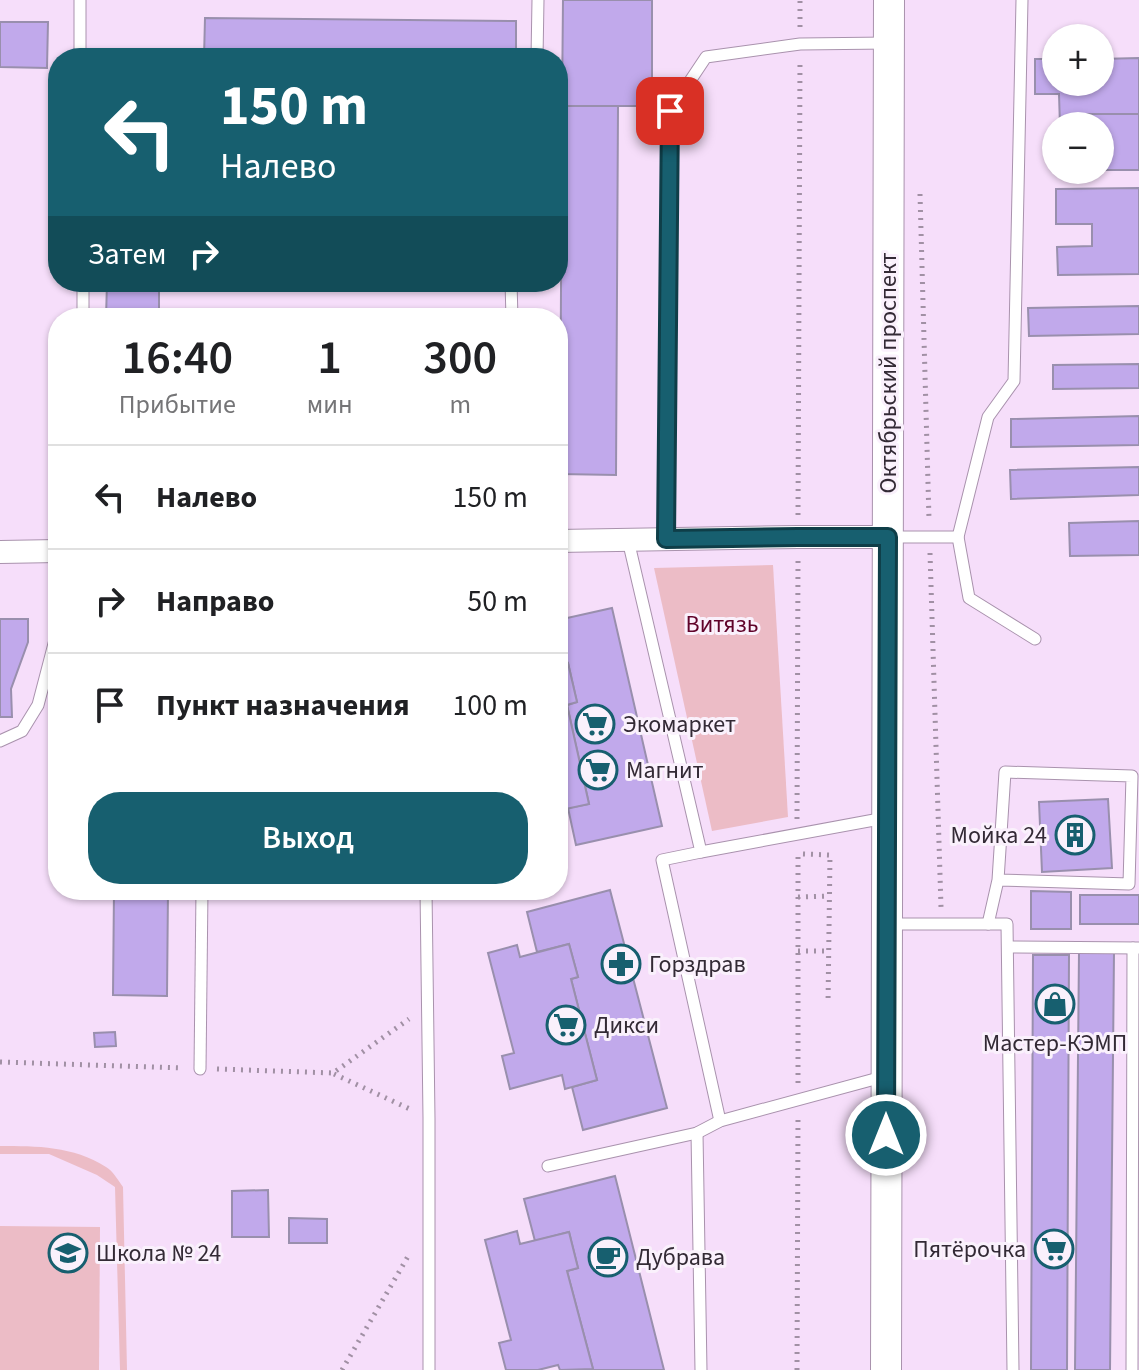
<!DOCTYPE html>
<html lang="ru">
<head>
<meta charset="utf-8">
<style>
	:root { --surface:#fff; --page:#f6f6f6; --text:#202124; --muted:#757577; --line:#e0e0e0; --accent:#175f6f }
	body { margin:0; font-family:"Source Sans 3",sans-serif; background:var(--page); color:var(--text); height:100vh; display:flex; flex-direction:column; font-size:30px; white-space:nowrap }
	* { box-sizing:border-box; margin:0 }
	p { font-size:26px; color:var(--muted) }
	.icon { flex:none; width:44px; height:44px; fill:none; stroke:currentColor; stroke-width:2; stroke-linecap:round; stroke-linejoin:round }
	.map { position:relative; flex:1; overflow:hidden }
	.drawer { position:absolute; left:48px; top:308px; width:520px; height:592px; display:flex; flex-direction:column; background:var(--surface); border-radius:32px; box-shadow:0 2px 6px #0004 }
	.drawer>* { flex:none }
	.hud { position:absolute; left:48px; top:48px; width:520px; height:244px; border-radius:32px; box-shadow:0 2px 6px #0004; background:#175f6f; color:#fff; overflow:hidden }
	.buttons { position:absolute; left:1042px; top:24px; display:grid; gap:16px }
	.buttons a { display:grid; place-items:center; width:72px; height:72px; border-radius:50%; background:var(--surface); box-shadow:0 2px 6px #0004; font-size:40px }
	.pin { position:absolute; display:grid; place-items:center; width:68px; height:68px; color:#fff; margin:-34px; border-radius:16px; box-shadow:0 4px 12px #0006 }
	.me { position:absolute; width:88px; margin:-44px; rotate:0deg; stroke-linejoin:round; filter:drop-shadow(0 0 6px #0008) }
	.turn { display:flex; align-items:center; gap:28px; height:168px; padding:0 40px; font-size:36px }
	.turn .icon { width:104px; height:104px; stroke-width:2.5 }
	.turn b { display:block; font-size:56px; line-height:68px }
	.then { display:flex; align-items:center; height:76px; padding:0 40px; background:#0003; gap:16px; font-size:30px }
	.eta { display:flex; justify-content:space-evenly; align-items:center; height:136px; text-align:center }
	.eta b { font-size:48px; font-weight:600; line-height:56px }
	.button { display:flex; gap:16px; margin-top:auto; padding:16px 40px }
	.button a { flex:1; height:92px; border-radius:32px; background:var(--accent); color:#fff; font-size:32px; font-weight:600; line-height:92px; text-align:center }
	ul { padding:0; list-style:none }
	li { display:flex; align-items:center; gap:24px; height:104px; padding:0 40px; border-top:2px solid var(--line) }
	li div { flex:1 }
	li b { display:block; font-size:30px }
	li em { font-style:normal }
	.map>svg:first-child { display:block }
	.green { fill:#ecbcc6 }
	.building { fill:#c1a9eb; stroke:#998fad; stroke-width:2 }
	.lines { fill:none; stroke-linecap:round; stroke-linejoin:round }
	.service-casing { stroke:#a992ad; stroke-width:13 }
	.minor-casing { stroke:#a992ad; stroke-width:24 }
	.secondary-casing { stroke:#a992ad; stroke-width:32 }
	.path { stroke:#a190a4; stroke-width:5; stroke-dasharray:2 6; stroke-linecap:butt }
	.service { stroke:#fff; stroke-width:11 }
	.minor { stroke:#fff; stroke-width:22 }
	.secondary { stroke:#fff; stroke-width:30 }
	.route-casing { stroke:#0f3e48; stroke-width:20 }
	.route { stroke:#175f6f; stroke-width:14 }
	.labels { text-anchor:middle; stroke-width:6; stroke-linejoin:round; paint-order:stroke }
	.street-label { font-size:24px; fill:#332a35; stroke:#faf1fc }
	.park-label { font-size:24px; fill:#60032a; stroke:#faf1fc }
	.poi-label { font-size:24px; fill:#332a35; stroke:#faf1fc; text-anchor:start }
</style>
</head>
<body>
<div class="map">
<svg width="1139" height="1370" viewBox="0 0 1139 1370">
	<rect width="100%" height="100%" fill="#f6defa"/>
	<!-- green -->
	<g class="green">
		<path d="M773,565L788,817L712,831L654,568Z"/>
		<path d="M0,1146C37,1146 73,1146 106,1167C113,1171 118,1180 123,1187L127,1370H120L115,1187L97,1175L49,1154H0Z"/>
		<path d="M0,1226L100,1227L99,1370H0Z"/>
	</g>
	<!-- building -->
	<g class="building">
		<path d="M563,0H652V106H562Z"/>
		<path d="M205,18L516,21V58H204Z"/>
		<path d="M0,22H48L47,68L0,67Z"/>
		<path d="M1139,58V114H1086V126H1060L1059,94H1035V59H1056V82H1100V59Z"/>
		<path d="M562,106H618L616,475L560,474Z"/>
		<path d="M1086,114H1139V170H1086H1100V126H1086Z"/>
		<path d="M1139,188V274L1058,275L1057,247L1092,246V224H1056V189Z"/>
		<path d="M107,282H159V318H106Z"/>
		<path d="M1139,306V334L1029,336L1028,308Z"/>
		<path d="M1139,364V388L1053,389V365Z"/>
		<path d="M1139,416V445L1011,447V419Z"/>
		<path d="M1139,467V495L1011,499L1010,470Z"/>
		<path d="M1139,521V555L1070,556L1069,523Z"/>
		<path d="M612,608L662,826L576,845L568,808L589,804L567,705L577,702L568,663L558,665V620Z"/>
		<path d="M0,619H28V642L11,689L12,717H0Z"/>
		<path d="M568,663L577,702L567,705L589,804L561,810L558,798V665Z"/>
		<path d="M1108,799L1112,868L1042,872L1039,802Z"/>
		<path d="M114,890H168L167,996L113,995Z"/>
		<path d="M610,890L667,1108L583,1130L572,1087L597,1080L571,979L578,977L569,944L537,952L527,912Z"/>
		<path d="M1031,891L1071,892V929H1031Z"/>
		<rect x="1080" y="895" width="59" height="29"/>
		<path d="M569,944L578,977L571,979L597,1080L565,1089L562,1075L510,1089L502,1056L514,1053L488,953L517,945L520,957Z"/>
		<path d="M1079,952H1114L1110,1370H1075Z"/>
		<path d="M1033,955H1069L1067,1370H1031Z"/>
		<path d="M115,1032L116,1046L95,1047L94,1033Z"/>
		<path d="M615,1176L664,1370H588L593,1369L567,1271L578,1268L569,1232L535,1241L524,1199Z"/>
		<path d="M268,1190L269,1237H232V1191Z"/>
		<path d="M289,1218L327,1219V1243H289Z"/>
		<path d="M517,1231L520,1244L569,1232L578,1268L567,1271L593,1369L560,1370L558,1365L538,1370H506L499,1343L511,1340L485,1240Z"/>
	</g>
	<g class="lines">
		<!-- service casing -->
		<g class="service-casing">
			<g id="service">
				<path d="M80,0V58"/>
				<path d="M537,58L538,0"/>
				<path d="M83,282V318"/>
				<path d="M511,282L512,318"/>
				<path d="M888,537H958L969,598L1035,639"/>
				<path d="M958,537L988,417L1014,381L1022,0"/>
				<path d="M666,539L670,111L706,57L800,44L888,43"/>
				<path d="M628,540L701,852L662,860L720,1121"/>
				<path d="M0,741L22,731L38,705L55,640L58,551"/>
				<path d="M701,852L885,818"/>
				<path d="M426,890L429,1118V1370"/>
				<path d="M887,924H1007L1013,1370"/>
				<path d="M988,924L998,880L1005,772L1132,776L1129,884L998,880"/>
				<path d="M1008,947L1139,948"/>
				<path d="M200,1069L202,890"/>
				<path d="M697,1133L701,1370"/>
				<path d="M548,1166L697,1133L720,1121L886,1076"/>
				<path d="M1132,1370L1133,948"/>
			</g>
		</g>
		<!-- minor casing -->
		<g class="minor-casing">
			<g id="minor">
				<path d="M558,541L798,537H888"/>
				<path d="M0,552L58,551"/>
			</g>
		</g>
		<!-- secondary casing -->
		<g class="secondary-casing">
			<path id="secondary" d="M886,1370L889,0"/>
		</g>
		<!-- path -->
		<g class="path">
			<path d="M800,27V0"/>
			<path d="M920,194L929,519"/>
			<path d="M798,515L800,61"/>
			<path d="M930,553L941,907"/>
			<path d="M797,819L798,561"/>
			<path d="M803,854L830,855L828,1004"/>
			<path d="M798,897L830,896"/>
			<path d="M798,951H829"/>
			<path d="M0,1062L183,1068"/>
			<path d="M217,1069L333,1073L409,1019"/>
			<path d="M334,1074L412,1110"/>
			<path d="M798,1083V853"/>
			<path d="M342,1370L410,1253"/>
			<path d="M797,1370L798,1117"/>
		</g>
		<!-- service -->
		<use href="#service" class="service"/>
		<!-- minor -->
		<use href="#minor" class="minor"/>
		<!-- secondary -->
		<use href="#secondary" class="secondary"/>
	</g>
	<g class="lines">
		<!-- route casing -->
		<g class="route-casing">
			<path id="route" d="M670,111L666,539L798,537H888L886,1135"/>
		</g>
		<!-- route -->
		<use href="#route" class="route"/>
	</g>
	<!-- icons -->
	<defs>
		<g id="supermarket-ring" transform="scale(2)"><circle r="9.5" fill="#faf1fc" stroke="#175f6f" stroke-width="1.5"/><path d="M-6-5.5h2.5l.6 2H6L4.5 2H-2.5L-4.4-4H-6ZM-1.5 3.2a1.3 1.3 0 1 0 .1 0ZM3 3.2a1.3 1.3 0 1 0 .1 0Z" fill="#175f6f"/></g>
		<g id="building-ring" transform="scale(2)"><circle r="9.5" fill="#faf1fc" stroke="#175f6f" stroke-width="1.5"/><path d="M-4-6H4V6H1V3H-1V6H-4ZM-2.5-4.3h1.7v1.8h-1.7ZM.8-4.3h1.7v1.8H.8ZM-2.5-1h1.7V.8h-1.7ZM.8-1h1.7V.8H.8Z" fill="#175f6f"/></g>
		<g id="pharmacy-ring" transform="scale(2)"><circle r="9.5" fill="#faf1fc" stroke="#175f6f" stroke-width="1.5"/><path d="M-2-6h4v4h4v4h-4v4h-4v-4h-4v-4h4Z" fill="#175f6f"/></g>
		<g id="shop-ring" transform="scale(2)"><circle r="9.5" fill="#faf1fc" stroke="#175f6f" stroke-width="1.5"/><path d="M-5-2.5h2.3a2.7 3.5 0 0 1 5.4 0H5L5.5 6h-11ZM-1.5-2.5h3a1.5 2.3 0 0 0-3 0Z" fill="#175f6f"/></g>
		<g id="school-ring" transform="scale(2)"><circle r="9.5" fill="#faf1fc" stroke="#175f6f" stroke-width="1.5"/><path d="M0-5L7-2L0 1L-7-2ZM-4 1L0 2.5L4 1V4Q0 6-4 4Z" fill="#175f6f"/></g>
		<g id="cafe-ring" transform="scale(2)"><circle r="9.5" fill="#faf1fc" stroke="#175f6f" stroke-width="1.5"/><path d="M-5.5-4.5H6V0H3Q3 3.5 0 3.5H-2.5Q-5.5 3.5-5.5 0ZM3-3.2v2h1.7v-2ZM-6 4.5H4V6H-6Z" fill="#175f6f"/></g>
	</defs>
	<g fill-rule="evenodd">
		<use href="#supermarket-ring" x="595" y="724"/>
		<use href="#supermarket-ring" x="598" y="770"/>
		<use href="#building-ring" x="1075" y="835"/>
		<use href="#pharmacy-ring" x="621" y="964"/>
		<use href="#shop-ring" x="1055" y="1004"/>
		<use href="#supermarket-ring" x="566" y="1025"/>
		<use href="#supermarket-ring" x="1054" y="1249"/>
		<use href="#school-ring" x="68" y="1253"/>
		<use href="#cafe-ring" x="608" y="1257"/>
	</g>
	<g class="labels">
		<!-- street labels -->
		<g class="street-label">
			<text transform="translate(888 373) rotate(-90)" y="8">Октябрьский проспект</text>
		</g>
		<!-- park labels -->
		<g class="park-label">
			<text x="722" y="632">Витязь</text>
		</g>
		<!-- poi labels -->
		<g class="poi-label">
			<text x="623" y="732">Экомаркет</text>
			<text x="626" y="778">Магнит</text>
			<text x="1047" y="843" text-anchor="end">Мойка 24</text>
			<text x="649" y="972">Горздрав</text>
			<text x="594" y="1033">Дикси</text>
			<text x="1055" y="1051" text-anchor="middle">Мастер-КЭМП</text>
			<text x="1026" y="1257" text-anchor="end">Пятёрочка</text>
			<text x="96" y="1261">Школа № 24</text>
			<text x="636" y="1265">Дубрава</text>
		</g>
	</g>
</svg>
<div class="buttons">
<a>+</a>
<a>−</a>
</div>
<div class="pin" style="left:670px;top:111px;background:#d93025"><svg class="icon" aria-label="arrive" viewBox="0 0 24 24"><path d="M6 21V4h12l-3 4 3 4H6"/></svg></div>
<svg class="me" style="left:886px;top:1135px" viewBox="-20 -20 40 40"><circle r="17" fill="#175f6f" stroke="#fff" stroke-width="3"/><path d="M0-11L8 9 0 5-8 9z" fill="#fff"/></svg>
<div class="hud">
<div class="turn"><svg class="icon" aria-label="left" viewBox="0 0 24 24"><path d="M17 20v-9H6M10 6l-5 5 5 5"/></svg><div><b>150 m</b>Налево</div></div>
<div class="then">Затем<svg class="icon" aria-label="right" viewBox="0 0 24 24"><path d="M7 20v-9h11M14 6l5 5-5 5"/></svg></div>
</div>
<section class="drawer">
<div class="eta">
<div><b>16:40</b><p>Прибытие</p></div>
<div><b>1</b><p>мин</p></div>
<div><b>300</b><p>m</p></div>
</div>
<ul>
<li><svg class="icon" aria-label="left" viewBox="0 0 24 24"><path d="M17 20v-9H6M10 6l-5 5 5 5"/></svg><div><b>Налево</b></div><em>150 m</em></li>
<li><svg class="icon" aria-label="right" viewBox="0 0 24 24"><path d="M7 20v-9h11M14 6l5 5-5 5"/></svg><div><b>Направо</b></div><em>50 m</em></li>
<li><svg class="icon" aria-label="arrive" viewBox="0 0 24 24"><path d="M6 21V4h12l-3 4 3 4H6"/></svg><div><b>Пункт назначения</b></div><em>100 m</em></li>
</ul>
<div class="button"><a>Выход</a></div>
</section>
</div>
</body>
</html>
